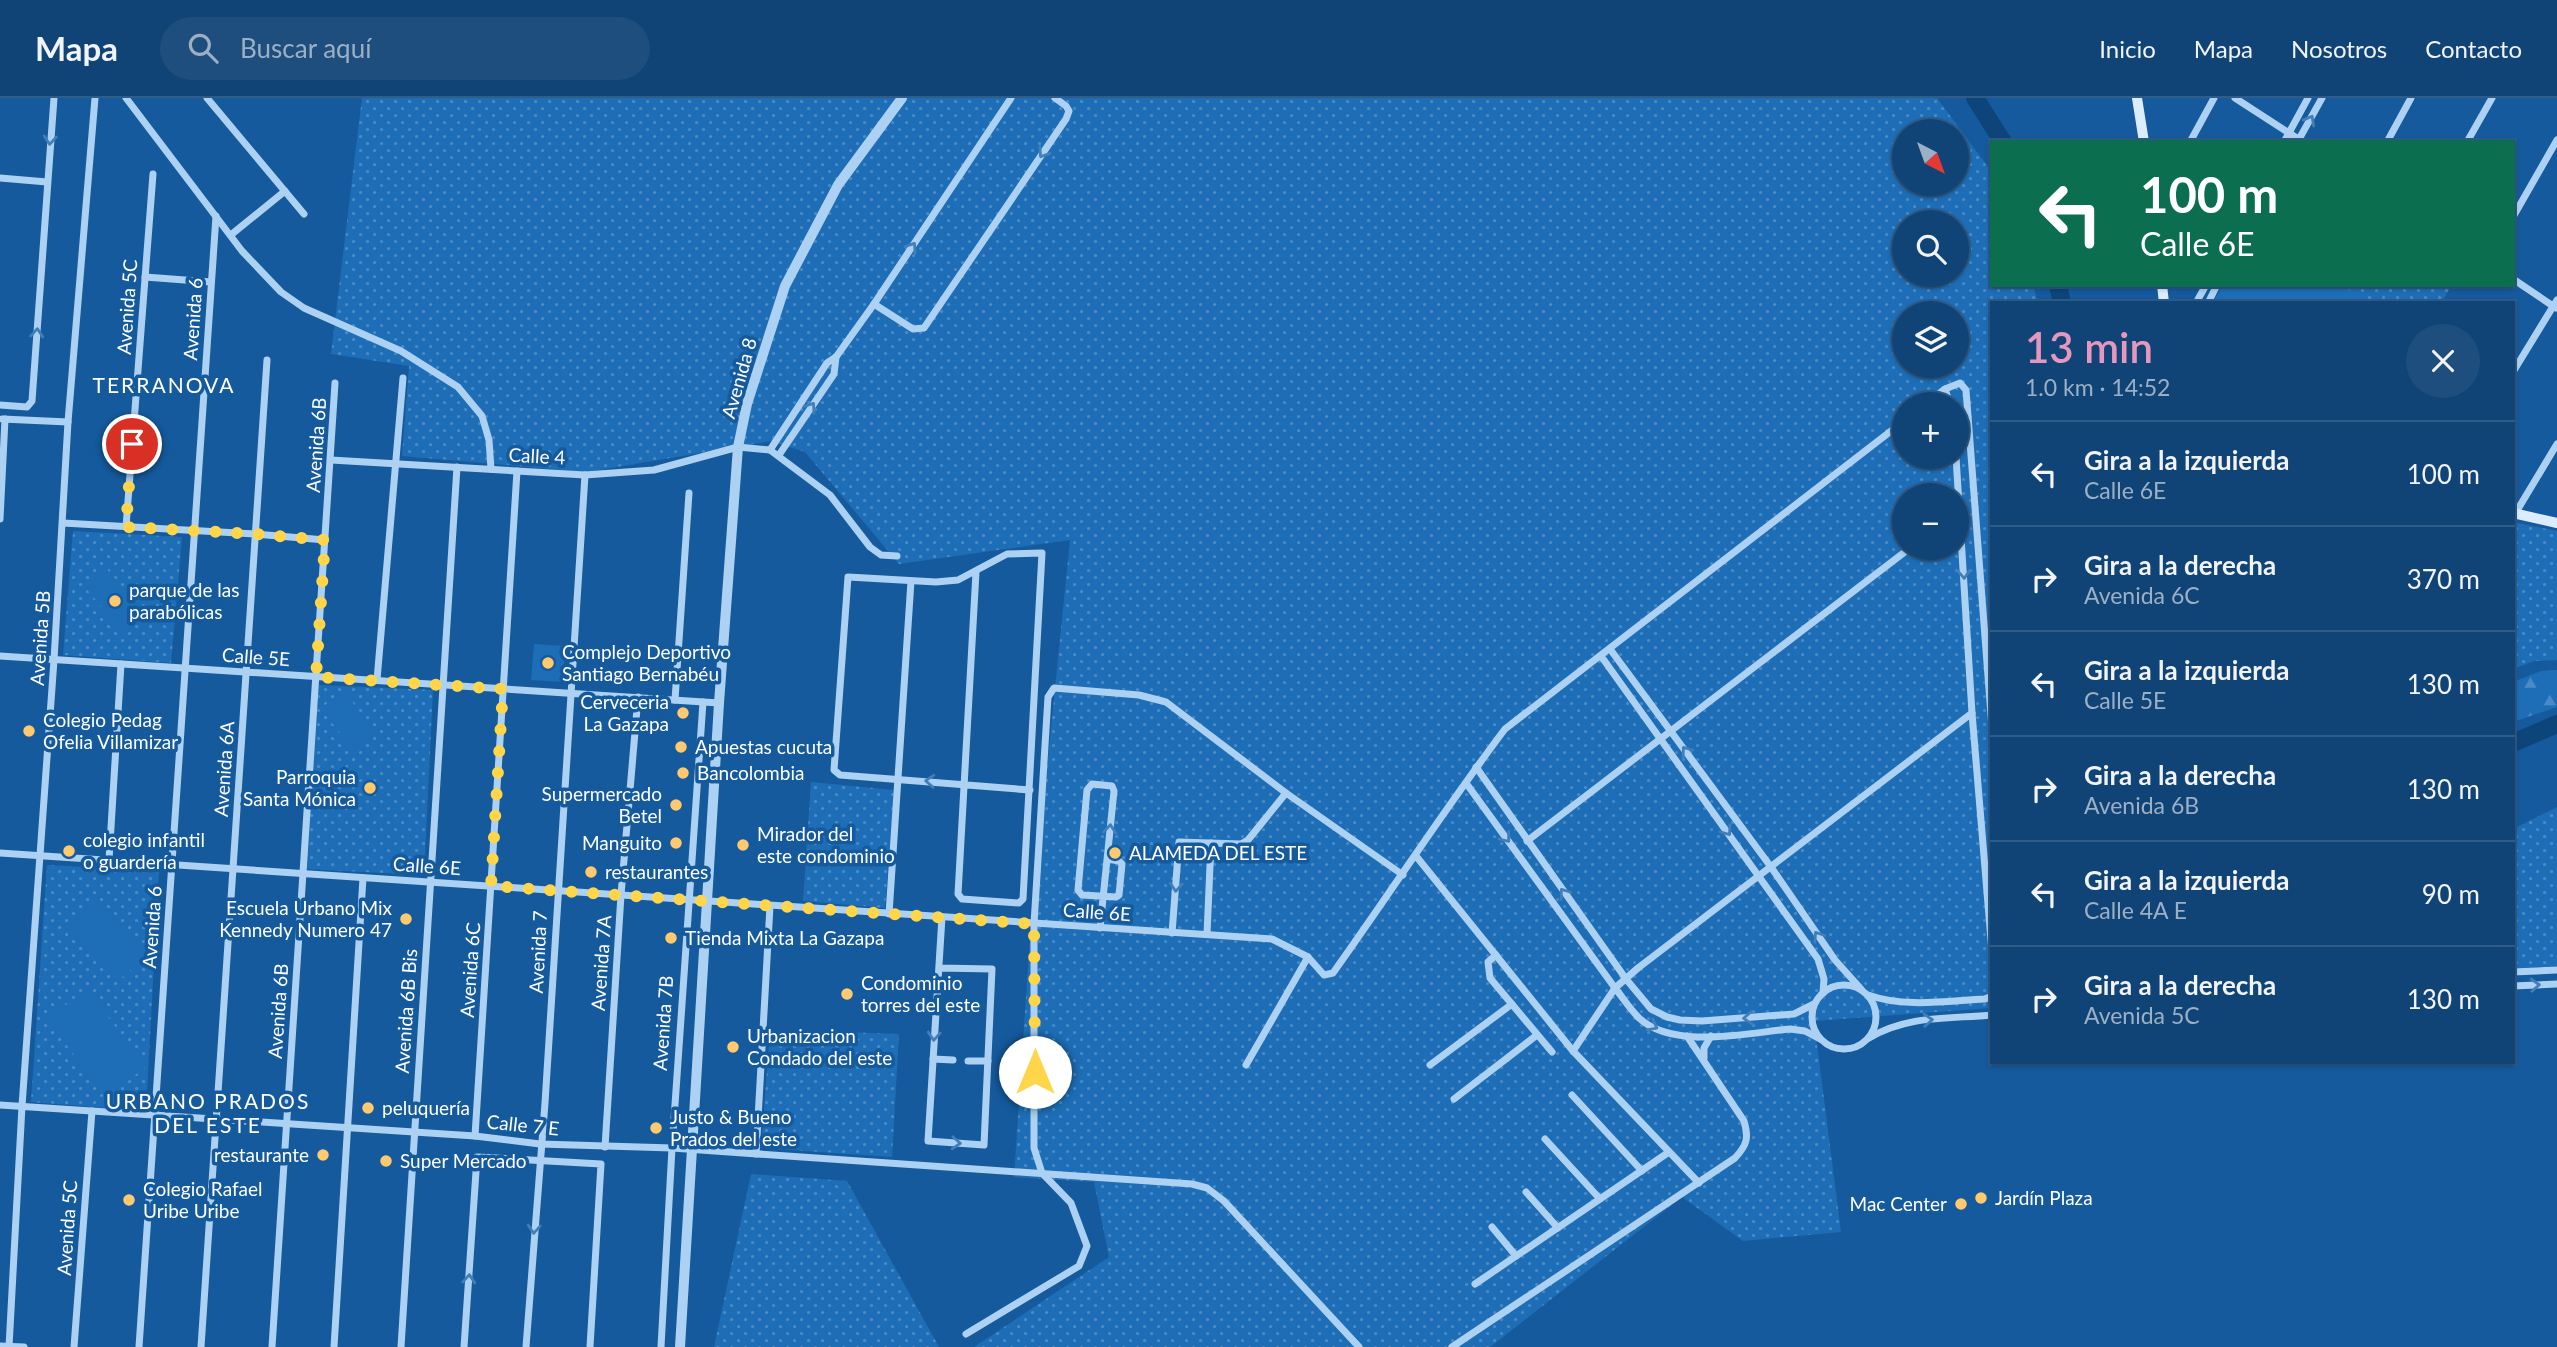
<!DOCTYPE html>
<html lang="es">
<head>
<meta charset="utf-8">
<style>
	:root { --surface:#104476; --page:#1e4e7e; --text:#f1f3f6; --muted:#9cb0c5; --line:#305c88; --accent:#e797bd }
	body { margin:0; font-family:Lato,sans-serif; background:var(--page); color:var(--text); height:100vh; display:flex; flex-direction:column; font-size:26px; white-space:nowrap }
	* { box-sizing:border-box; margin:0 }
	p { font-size:23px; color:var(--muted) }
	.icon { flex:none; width:38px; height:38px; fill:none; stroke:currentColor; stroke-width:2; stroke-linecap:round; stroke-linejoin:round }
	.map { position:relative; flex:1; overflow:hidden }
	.drawer { position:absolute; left:1990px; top:203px; width:525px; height:763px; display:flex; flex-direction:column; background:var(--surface); border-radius:0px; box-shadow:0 2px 5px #0004,0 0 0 2px var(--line) }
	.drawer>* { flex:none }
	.hud { position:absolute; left:1990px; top:42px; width:525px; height:147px; border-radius:0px; box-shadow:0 2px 5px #0004,0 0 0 2px var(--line); background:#0b6e4f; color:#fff; overflow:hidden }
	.needle { width:46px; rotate:139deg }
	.tools { position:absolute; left:1892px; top:21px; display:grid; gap:14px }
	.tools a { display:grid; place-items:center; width:77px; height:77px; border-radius:50%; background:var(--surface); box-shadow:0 2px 5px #0004,0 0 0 2px var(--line); font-size:35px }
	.pin { position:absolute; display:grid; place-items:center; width:60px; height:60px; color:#fff; margin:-30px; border:4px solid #fff; border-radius:50%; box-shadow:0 2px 7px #0007 }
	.me { position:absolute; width:77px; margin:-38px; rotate:0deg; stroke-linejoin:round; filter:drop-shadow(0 0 5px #0008) }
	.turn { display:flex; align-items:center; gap:24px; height:147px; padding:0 35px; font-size:32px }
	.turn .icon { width:91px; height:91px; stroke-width:2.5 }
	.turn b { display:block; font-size:49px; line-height:60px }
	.round { display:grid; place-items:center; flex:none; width:74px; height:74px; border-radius:37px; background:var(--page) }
	.headline { display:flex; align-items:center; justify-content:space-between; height:119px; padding:0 35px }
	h1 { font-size:42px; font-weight:600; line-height:52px; color:var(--accent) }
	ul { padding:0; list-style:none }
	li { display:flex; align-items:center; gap:21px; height:105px; padding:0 35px; border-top:2px solid var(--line) }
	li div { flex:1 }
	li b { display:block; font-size:26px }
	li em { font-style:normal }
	header { display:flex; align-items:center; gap:42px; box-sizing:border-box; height:98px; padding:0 35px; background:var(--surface); border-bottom:2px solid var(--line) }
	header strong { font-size:33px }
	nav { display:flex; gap:38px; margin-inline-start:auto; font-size:24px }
	.search { width:490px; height:63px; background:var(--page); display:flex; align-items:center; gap:18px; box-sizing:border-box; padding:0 24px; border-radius:38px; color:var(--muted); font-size:26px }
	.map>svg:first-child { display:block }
	.grass { fill:url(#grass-dots); fill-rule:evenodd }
	.forest { fill:url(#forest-firs) }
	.pitch { fill:#1d6eb7 }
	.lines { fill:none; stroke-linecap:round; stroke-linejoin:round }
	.river { stroke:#0d4479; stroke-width:18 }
	.minor { stroke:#acd1f3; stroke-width:7 }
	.tertiary { stroke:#acd1f3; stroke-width:10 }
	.secondary { stroke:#dbecfd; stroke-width:10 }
	.oneway { stroke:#427eb7 }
	.route { stroke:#ffd54a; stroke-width:12; stroke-dasharray:0 21.6 }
	.poi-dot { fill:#ffca6e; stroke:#155a9d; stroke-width:2.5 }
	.labels { text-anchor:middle; stroke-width:7; stroke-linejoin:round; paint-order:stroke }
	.street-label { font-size:19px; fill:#fff; stroke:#155a9d }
	.poi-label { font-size:19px; fill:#fff; stroke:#155a9d; text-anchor:start }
	.neighbourhood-label { font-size:21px; letter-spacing:2px; fill:#fff; stroke:#155a9d }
</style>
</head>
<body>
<header>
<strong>Mapa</strong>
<div class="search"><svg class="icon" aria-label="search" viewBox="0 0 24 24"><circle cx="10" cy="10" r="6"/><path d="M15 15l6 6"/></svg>Buscar aquí</div>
<nav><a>Inicio</a><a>Mapa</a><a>Nosotros</a><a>Contacto</a></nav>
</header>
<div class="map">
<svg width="2557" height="1249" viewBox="0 0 2557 1249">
	<defs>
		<pattern id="grass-dots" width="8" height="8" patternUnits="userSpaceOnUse" patternTransform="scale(1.75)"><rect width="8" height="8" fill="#1d6eb7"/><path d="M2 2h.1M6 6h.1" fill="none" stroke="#4a8bc5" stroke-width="1.8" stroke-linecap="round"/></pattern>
		<pattern id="forest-firs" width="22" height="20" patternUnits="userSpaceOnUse" patternTransform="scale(1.75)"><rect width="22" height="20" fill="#1d6eb7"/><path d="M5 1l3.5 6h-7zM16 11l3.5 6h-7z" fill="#4a8bc5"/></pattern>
	</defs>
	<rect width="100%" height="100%" fill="#155a9d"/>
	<!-- grass -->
	<g class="grass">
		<path d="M362,0H1937L1991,73L1992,187H2033L2038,205H1992L1991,910L1814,923L1841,1134L1743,1143L1682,1099L1490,1249H974L1109,1159L1094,1084L1014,1079L1030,839L1070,442L899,466L805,354L771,343L587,374L402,358L409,268L331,256ZM1904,33H1956V86H1904ZM1904,124H1956V177H1904ZM1904,215H1956V268H1904ZM1904,306H1956V359H1904ZM1904,397H1956V450H1904Z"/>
		<path d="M2224,187H2452L2441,205H2214Z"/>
		<path d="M2513,424L2557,433V562L2534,563L2513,571Z"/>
		<path d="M73,433L182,439L171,565L63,557Z"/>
		<path d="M319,587L433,592L424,777L304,771Z"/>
		<path d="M811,684L894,692L885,810L803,803Z"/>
		<path d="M2557,709V868L2513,872V731Z"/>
		<path d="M47,767L159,773L146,1013L31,1004Z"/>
		<path d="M784,932L899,936L892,1059L761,1050L770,934Z"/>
		<path d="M751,1076L847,1083L939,1249H714Z"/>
	</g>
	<!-- forest -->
	<path class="forest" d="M2557,572V609L2513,624V584L2541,573Z"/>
	<!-- pitch -->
	<g class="pitch">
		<path d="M2223,187H2340L2367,202L2366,205H2222L2215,201Z"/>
		<path d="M106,470L147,518L124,536L84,488Z"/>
		<path d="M534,546L565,548L563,584L531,582Z"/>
		<path d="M344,593L376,635L353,653L321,610Z"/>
		<path d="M97,802L147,857L117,884L66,830Z"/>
		<path d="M87,891L146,969L105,999L47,921Z"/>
	</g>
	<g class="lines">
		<!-- river -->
		<g class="river">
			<path d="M1975,0L2003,44"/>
			<path d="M2058,187L2062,205"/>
			<path d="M2513,645L2557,626"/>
		</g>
		<!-- minor -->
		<g class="minor">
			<path d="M126,0L242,153L281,194L304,210L401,253L458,289L482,318L489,342L491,371"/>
			<path d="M207,0L304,116"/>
			<path d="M2235,0L2303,44"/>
			<path d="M2298,43L2322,0"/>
			<path d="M2190,44L2214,0"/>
			<path d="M2284,44L2308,0"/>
			<path d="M2387,44L2411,0"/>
			<path d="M2467,44L2492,0"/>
			<path d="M0,80L47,84"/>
			<path d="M2513,119L2557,42"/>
			<path d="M232,136L285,93"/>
			<path d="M145,179L211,184"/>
			<path d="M2513,181L2556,210"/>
			<path d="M2196,205L2206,187"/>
			<path d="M2208,205L2217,187"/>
			<path d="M874,206L913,231L924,230L1066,21L1069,13L1066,8L1055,0"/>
			<path d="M2513,274L2557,202"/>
			<path d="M1945,291L1950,306"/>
			<path d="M1925,306L1945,291L1960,285L1966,292L1992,630"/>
			<path d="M0,307L27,309L32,303L54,0"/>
			<path d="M2,321L68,324"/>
			<path d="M770,352L827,265L836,259L874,206L1011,0"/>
			<path d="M779,357L834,276L836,259"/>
			<path d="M1956,359L1972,615L1992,854"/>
			<path d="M331,362L585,377L654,372L738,349L770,352L830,397L870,449L881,457L897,458"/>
			<path d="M2515,416L2557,346"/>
			<path d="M0,421L5,321"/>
			<path d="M63,425L255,436L325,442"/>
			<path d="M126,429L153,76"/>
			<path d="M976,474L958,796L962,801L1019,805L1023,801L1042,455L1007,456L958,482L936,484L848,479L834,672L840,677L1030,692"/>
			<path d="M1610,551L1771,769L1835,862L1861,891"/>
			<path d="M0,558L719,605"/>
			<path d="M1601,558L1818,861L1824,881L1823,895"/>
			<path d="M377,582L403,280"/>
			<path d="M675,602L689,395"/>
			<path d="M1476,669L1626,881L1651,911L1667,919L1680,922L1702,923L1794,916L1814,906"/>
			<path d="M1466,685L1615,890C1623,900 1630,911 1639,920C1673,952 1747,935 1790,931L1805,933L1820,941"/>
			<path d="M1286,695L1403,777"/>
			<path d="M1527,743L1910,450"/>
			<path d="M0,755L1272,841L1308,859L1324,877L1333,875C1391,794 1445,710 1505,631L1904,323"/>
			<path d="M1416,758L1573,953L1699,1085"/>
			<path d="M109,762L121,566"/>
			<path d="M889,816L911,483"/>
			<path d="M1100,830L1114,693L1112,688L1092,686L1087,692L1078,792L1082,797L1116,799L1119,797L1122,766L1119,763L1108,761"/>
			<path d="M1207,836L1211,745"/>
			<path d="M1496,857L1488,864L1490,880L1552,954"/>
			<path d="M939,870L992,871L984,1047L928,1043L942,819"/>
			<path d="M2513,874L2557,872"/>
			<circle cx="1844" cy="919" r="32"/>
			<path d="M2513,888L2557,886"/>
			<path d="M1868,897C1905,910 1946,903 1985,901L1992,898"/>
			<path d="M1869,940C1908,917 1948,921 1992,917"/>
			<path d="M1573,953L1615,890L1638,870L1972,615"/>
			<path d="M1704,960V950L1711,938"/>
			<path d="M933,961L953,962"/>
			<path d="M968,963H988"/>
			<path d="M1246,967L1308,859"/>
			<path d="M1430,967L1512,906"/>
			<path d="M1572,997L1642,1073"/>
			<path d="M1454,1001L1537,937"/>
			<path d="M0,1007L475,1038L540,1046L672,1050L1192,1086L1207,1090L1224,1103L1359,1249"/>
			<path d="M475,1038L517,373"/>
			<path d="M1545,1041L1600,1101"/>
			<path d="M605,1049L621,797L638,599"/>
			<path d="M756,1056L770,808"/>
			<path d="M1526,1094L1558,1130"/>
			<path d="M1492,1129L1516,1158"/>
			<path d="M1475,1186L1669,1054"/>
			<path d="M966,1236L1079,1168L1087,1148L1071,1105L1042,1075L1034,1050V826L1048,599L1054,590L1139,597L1166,604L1286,695L1248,742L1241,746L1179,744L1172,835"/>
			<path d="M0,1248L24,1249"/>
			<path d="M9,1249L22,1008L54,562L68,324L95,0"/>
			<path d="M74,1249L92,1013"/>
			<path d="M139,1249L216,118"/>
			<path d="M201,1249L267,262"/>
			<path d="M272,1249L335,285"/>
			<path d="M334,1249L363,780"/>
			<path d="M401,1249L457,369"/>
			<path d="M464,1249L477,1059L601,1066L590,1249"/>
			<path d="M526,1249L545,1005L585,377"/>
			<path d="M661,1249L672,1050L703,604"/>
			<path d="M1452,1249L1735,1060C1747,1047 1749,1040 1744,1023L1687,938"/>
		</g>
		<!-- tertiary -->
		<path class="tertiary" d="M680,1249L719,605L738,349L747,306L785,188L838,87L902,0"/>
		<!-- secondary -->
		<g class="secondary">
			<path d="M2137,0L2144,44"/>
			<path d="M2162,187L2164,205"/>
			<path d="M2513,415L2557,425"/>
		</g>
	</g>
	<!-- one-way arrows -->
	<defs><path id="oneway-chevron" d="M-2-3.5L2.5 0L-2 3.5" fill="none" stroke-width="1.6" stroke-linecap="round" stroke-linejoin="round" transform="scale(1.75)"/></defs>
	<g class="oneway">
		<use href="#oneway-chevron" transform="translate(2310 22) rotate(-61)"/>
		<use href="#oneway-chevron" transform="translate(50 42) rotate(95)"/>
		<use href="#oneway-chevron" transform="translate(1043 55) rotate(124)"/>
		<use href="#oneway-chevron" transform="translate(912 149) rotate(-56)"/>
		<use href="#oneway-chevron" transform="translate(37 235) rotate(-86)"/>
		<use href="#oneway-chevron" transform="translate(811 309) rotate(-56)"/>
		<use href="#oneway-chevron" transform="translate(1964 476) rotate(87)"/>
		<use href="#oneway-chevron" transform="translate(1686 653) rotate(-126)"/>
		<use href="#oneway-chevron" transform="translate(930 683) rotate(-176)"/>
		<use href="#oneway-chevron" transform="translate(1110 731) rotate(-85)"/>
		<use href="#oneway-chevron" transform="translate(1727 733) rotate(54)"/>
		<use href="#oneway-chevron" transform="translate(1506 740) rotate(52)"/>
		<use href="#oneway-chevron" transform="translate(1176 789) rotate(94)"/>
		<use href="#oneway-chevron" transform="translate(1564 795) rotate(-126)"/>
		<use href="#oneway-chevron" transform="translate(1818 838) rotate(-124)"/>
		<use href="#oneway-chevron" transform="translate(2535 887) rotate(-3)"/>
		<use href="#oneway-chevron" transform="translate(1748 920) rotate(176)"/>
		<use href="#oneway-chevron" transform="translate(1928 922) rotate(-3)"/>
		<use href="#oneway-chevron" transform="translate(1653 928) rotate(28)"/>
		<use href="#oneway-chevron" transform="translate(934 938) rotate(94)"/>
		<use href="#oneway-chevron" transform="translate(956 1045) rotate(3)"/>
		<use href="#oneway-chevron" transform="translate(534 1131) rotate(94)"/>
		<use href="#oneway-chevron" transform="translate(469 1181) rotate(-86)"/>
	</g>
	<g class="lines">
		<!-- route -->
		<path class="route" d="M132,346L126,429L255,436L325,442L316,579L503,591L491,788L1034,826L1035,974"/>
	</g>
	<!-- markers -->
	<g class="poi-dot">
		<circle cx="115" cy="503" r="7"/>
		<circle cx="548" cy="565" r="7"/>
		<circle cx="683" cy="615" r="7"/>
		<circle cx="29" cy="633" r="7"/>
		<circle cx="681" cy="649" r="7"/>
		<circle cx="683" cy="675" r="7"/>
		<circle cx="370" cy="690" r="7"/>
		<circle cx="676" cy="707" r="7"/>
		<circle cx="676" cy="745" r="7"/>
		<circle cx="743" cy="747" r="7"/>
		<circle cx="69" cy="753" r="7"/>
		<circle cx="1115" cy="755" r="7"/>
		<circle cx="591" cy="774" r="7"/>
		<circle cx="406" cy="821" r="7"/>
		<circle cx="671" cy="840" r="7"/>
		<circle cx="847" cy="896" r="7"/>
		<circle cx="733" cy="949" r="7"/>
		<circle cx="368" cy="1010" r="7"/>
		<circle cx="656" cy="1030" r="7"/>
		<circle cx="323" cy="1057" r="7"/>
		<circle cx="386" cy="1063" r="7"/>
		<circle cx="1981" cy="1100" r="7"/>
		<circle cx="129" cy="1102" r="7"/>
		<circle cx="1961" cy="1106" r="7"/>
	</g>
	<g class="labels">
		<!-- street labels -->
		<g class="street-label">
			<text transform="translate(127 209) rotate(-86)" y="7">Avenida 5C</text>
			<text transform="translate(193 221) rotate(-86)" y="7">Avenida 6</text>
			<text transform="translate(739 280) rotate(-74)" y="7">Avenida 8</text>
			<text transform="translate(316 347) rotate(-86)" y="7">Avenida 6B</text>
			<text transform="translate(537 358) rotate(3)" y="7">Calle 4</text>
			<text transform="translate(40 540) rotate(-86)" y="7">Avenida 5B</text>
			<text transform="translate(256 559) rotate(4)" y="7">Calle 5E</text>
			<text transform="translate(224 671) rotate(-86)" y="7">Avenida 6A</text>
			<text transform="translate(427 768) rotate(4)" y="7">Calle 6E</text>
			<text transform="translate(1097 814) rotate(4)" y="7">Calle 6E</text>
			<text transform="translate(152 829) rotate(-86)" y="7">Avenida 6</text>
			<text transform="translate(538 854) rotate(-87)" y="7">Avenida 7</text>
			<text transform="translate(601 865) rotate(-86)" y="7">Avenida 7A</text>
			<text transform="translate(470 872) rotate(-86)" y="7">Avenida 6C</text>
			<text transform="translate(278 913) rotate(-86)" y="7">Avenida 6B</text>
			<text transform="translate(406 913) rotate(-86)" y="7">Avenida 6B Bis</text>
			<text transform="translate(663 925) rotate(-86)" y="7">Avenida 7B</text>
			<text transform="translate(523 1027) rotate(6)" y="7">Calle 7 E</text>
			<text transform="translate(67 1130) rotate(-86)" y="7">Avenida 5C</text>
		</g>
		<!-- poi labels -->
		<g class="poi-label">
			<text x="129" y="499">parque de las<tspan x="129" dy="22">parabólicas</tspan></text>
			<text x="562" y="561">Complejo Deportivo<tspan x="562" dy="22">Santiago Bernabéu</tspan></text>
			<text x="669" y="611" text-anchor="end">Cerveceria<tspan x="669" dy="22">La Gazapa</tspan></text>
			<text x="43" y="629">Colegio Pedag<tspan x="43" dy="22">Ofelia Villamizar</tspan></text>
			<text x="695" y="656">Apuestas cucuta</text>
			<text x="697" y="682">Bancolombia</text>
			<text x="356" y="686" text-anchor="end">Parroquia<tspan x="356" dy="22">Santa Mónica</tspan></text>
			<text x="662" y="703" text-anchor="end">Supermercado<tspan x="662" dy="22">Betel</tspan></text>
			<text x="757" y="743">Mirador del<tspan x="757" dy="22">este condominio</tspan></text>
			<text x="83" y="749">colegio infantil<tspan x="83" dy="22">o guardería</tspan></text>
			<text x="662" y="752" text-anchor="end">Manguito</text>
			<text x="1129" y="762">ALAMEDA DEL ESTE</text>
			<text x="605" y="781">restaurantes</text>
			<text x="392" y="817" text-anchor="end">Escuela Urbano Mix<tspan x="392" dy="22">Kennedy Numero 47</tspan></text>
			<text x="685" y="847">Tienda Mixta La Gazapa</text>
			<text x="861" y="892">Condominio<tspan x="861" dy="22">torres del este</tspan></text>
			<text x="747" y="945">Urbanizacion<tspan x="747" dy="22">Condado del este</tspan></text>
			<text x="382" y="1017">peluquería</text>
			<text x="670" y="1026">Justo &amp; Bueno<tspan x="670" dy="22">Prados del este</tspan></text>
			<text x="309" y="1064" text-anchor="end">restaurante</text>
			<text x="400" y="1070">Super Mercado</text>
			<text x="143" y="1098">Colegio Rafael<tspan x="143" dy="22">Uribe Uribe</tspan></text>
			<text x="1995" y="1107">Jardín Plaza</text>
			<text x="1947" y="1113" text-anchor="end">Mac Center</text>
		</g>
		<!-- neighbourhood labels -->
		<g class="neighbourhood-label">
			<text x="164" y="295">TERRANOVA</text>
			<text x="208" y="1011">URBANO PRADOS<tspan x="208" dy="24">DEL ESTE</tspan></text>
		</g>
	</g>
</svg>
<div class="tools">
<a><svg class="needle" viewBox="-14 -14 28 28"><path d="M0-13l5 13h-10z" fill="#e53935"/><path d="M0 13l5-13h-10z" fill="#9cb0c5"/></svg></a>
<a><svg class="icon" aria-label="search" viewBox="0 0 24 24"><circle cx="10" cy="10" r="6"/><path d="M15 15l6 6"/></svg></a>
<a><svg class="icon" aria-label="layers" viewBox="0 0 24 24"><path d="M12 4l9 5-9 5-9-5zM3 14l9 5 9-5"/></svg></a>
<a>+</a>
<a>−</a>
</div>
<div class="pin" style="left:132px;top:346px;background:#d93025"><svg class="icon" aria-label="arrive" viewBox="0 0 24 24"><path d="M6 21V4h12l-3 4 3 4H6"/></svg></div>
<svg class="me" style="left:1035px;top:974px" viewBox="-20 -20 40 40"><circle r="19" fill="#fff"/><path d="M0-13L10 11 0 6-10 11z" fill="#ffd54a"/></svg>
<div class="hud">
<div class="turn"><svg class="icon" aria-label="left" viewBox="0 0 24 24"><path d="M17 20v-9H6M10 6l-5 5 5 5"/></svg><div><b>100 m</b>Calle 6E</div></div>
</div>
<section class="drawer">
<div class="headline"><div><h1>13 min</h1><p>1.0 km · 14:52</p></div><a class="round"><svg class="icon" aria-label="close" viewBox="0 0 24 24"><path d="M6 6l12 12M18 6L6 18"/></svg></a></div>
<ul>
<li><svg class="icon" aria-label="left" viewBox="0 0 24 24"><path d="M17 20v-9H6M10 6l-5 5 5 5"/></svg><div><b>Gira a la izquierda</b><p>Calle 6E</p></div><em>100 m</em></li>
<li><svg class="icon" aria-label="right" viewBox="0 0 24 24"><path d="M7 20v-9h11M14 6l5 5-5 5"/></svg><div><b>Gira a la derecha</b><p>Avenida 6C</p></div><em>370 m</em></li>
<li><svg class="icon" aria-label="left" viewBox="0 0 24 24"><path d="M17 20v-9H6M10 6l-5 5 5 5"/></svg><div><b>Gira a la izquierda</b><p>Calle 5E</p></div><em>130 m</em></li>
<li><svg class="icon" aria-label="right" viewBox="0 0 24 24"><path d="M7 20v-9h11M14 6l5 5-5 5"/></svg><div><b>Gira a la derecha</b><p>Avenida 6B</p></div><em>130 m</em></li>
<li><svg class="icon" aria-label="left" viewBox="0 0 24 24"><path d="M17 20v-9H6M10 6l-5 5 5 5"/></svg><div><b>Gira a la izquierda</b><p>Calle 4A E</p></div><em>90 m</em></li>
<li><svg class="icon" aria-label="right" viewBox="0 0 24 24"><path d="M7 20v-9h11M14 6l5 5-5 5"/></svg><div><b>Gira a la derecha</b><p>Avenida 5C</p></div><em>130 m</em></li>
</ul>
</section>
</div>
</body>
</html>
